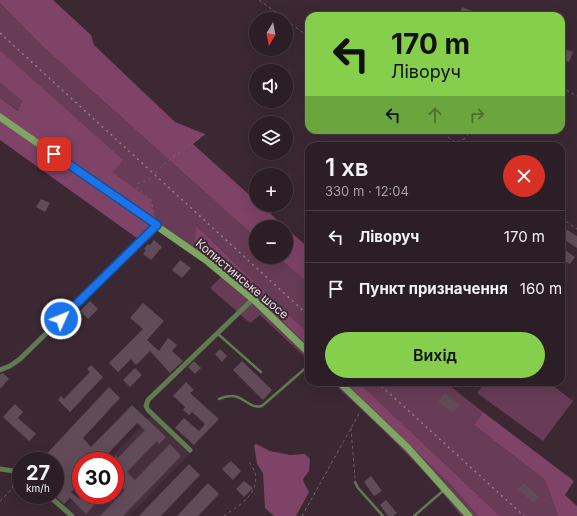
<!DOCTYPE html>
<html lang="uk">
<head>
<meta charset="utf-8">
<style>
	:root { --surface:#2c1e26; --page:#382b32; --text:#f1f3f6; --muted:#a6a2a7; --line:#483c43; --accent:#85cf4d }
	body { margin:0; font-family:Inter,sans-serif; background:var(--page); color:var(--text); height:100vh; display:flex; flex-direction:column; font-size:15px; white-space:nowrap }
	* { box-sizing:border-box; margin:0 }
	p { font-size:13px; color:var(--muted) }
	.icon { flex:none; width:22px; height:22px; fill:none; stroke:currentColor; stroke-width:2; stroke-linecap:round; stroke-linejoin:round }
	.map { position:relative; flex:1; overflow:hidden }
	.panel { position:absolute; left:305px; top:142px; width:260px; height:244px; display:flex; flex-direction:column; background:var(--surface); border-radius:12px; box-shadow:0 4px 16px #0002,0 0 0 1px var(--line) }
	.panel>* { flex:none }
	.banner { position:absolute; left:305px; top:12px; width:260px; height:122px; border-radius:12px; box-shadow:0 4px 16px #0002,0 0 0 1px var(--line); background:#85cf4d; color:#111; overflow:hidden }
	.needle { width:26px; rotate:190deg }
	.controls { position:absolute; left:249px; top:12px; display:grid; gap:8px }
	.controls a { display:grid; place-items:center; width:44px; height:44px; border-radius:50%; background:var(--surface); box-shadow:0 4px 16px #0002,0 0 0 1px var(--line); font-size:20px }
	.speed { position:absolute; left:12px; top:452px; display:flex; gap:8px; font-size:20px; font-weight:700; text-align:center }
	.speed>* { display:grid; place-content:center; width:52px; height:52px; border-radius:50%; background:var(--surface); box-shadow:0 4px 16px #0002,0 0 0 1px var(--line); line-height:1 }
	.speed small { font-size:10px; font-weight:400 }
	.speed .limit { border:6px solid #d22; background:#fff; color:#111 }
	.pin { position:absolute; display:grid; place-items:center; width:34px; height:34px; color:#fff; margin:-17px; border-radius:8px; box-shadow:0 2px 6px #0006 }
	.me { position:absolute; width:44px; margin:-22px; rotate:46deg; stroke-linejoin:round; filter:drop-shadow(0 0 3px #0008) }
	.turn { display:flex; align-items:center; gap:14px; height:84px; padding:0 20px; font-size:18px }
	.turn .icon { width:52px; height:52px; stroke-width:2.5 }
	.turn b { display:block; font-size:28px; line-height:34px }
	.lanes { display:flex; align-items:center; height:38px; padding:0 20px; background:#0003; justify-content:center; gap:20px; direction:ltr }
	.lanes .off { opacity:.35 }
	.round { display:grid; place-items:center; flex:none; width:42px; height:42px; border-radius:21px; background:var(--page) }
	.head { display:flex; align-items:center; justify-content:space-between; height:68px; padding:0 20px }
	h1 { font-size:24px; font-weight:600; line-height:30px }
	.button { display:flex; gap:8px; margin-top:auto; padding:8px 20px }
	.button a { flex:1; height:46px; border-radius:24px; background:var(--accent); color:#111; font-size:16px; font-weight:600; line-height:46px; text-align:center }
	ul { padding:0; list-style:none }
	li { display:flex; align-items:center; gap:12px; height:52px; padding:0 20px; border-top:1px solid var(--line) }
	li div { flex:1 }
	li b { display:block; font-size:15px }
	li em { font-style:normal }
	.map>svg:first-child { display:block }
	.built { fill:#482f3e }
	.green { fill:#683c56 }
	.forest { fill:#7e4367 }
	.building { fill:#614b58 }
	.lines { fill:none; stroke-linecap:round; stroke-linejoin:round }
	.path { stroke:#72616b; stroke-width:1; stroke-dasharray:3 3; stroke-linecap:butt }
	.lane { stroke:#617b51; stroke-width:2.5 }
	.street { stroke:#617b51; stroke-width:5 }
	.secondary { stroke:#7ca662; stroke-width:7 }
	.rail { stroke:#8f7f88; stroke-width:1.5; stroke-dasharray:2 4; stroke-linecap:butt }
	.route-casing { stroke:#114b97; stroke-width:10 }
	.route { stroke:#1a73e8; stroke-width:7 }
	.labels { text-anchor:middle; stroke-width:4; stroke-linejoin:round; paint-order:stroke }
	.street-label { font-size:12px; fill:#e4d7de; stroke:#3b2833 }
</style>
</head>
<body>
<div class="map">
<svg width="577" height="516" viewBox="0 0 577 516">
	<rect width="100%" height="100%" fill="#3b2833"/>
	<!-- built -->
	<path class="built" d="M151,416L190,453L129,516H77L65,506L81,490V495H115V461H108Z"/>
	<!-- green -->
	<g class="green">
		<path d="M0,3L41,45L256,238V257H278L309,284V334L196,226L256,295L309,347V361L260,315L250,323L210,288L223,275L157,225L151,200L113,172L122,160L0,50Z"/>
		<path d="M0,83L22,101L19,111L0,98Z"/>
		<path d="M332,382H345L450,484L478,516H461C424,467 377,424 332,382Z"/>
		<path d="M358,382H445L483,412L474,425L545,480L558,516H500Z"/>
		<path d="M485,382H548L573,401L543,441L477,393Z"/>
	</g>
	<!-- forest -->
	<g class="forest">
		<path d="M0,0H53L91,35L94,45L175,122L205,134L193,144L256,201V205H261L285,227H256V238L41,45L0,3Z"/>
		<path d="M0,50L123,160L113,172L151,200L157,225L141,241L0,140V98L18,111L22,101L0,83Z"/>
		<path d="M196,226L309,334V347L256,295L195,244Z"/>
		<path d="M286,228L309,248V284L278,257H286Z"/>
		<path d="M345,382H358L500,516H478L450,484Z"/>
		<path d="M483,412L574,481L565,495L577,506V516H558L545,480L474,425Z"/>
		<path d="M256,444L270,451L290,455L305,454L310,459L309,471L303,479L304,483L309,492L296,516H274L265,508L263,473L257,464L254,445Z"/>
	</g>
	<!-- building -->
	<g class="building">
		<path d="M462,7L485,16H459Z"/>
		<path d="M561,48L573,52L569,62L561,59Z"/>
		<path d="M41,199L50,203L45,212L36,207Z"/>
		<path d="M561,226L577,236V248L565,240L561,246Z"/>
		<path d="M154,240L162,247L151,260L143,254L146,250L144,249L148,244L150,245Z"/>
		<path d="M561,247L575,257L570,264L561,259Z"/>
		<path d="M180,260L191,268L182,278L172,270Z"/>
		<path d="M90,301L98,309L88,319L80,311Z"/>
		<path d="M143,303L164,321L147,340L159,351L168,338L177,345L172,351L183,361L170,373L150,351L136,365L131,359L118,372L109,363L143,329L130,318Z"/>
		<path d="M220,349L227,356L222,362L215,354Z"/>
		<path d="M194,361L201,368L195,374L188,367Z"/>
		<path d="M242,361L272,390L263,400L233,370Z"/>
		<path d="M91,365L103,377L70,412L58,400L61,396L64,399L90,372L87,369Z"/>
		<path d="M135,368L142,375L130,387L123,380Z"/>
		<path d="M3,373L9,379L0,389V374Z"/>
		<path d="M186,382L194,390L190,393L219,419L194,445L175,428L184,418L199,431L205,424L192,412L189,415L183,410L185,407L173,396Z"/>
		<path d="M109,387L120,398L83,438L91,447L132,405L166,437L159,444L157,441L127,472L135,480L170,444L181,456L123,516H100L125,490L115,481V455L118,458L145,430L137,423L101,461H81V482L71,492L79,499L83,495H104L86,514L70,498L64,504L55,496V461H40Z"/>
		<path d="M445,393L460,405L453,413L438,402Z"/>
		<path d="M15,404L23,412L18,418L36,434L29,441L3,417Z"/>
		<path d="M231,461L241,471L233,480L222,469Z"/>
		<path d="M189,464L200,475L161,516H139Z"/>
		<path d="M371,476L382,491L374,496L364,482Z"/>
		<path d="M244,481L253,488L244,497L236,489Z"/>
		<path d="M208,483L219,494L198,516H177Z"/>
		<path d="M524,483L539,497L533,503L518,489Z"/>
		<path d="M386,500L397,513L393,516H388L380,505Z"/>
	</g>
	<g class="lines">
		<!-- path -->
		<g class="path">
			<path d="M259,0L285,19"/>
			<path d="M286,20L309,37"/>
			<path d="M561,87L577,96"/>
			<path d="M438,130L461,146"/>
			<path d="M457,142L464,139L473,130"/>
			<path d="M155,173L169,160L205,134"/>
			<path d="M151,178L144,182L138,183L137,188L151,200L155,216"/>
			<path d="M561,218L577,229"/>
			<path d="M351,428L355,478"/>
			<path d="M0,501L12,489L14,477"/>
			<path d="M224,516C238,506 260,494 255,473C254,469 251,465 249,462"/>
			<path d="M302,516L360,412"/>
		</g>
		<!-- lane -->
		<g class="lane">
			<path d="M218,334L261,372"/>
			<path d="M219,399C242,388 246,410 262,406L309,365"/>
			<path d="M355,482L358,488L383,516"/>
			<path d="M414,516L444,490"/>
		</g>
		<!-- street -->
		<g class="street">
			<path d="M0,370L10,366L20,359L157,225"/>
			<path d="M190,450L148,410L146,406L148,400L253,299"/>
			<path d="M0,469L21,472"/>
			<path d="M48,495L72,516"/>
		</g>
		<!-- secondary -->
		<g class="secondary">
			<path d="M0,117L207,261L253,299L309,353"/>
			<path d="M339,382L408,448L469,516"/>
		</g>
		<!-- rail -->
		<g class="rail">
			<path d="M0,33L309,316"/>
			<path d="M377,382L524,516"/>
		</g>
	</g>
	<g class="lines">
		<!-- route casing -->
		<g class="route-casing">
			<path id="route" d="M54,154L157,225L61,319"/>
		</g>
		<!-- route -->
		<use href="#route" class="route"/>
	</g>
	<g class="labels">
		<!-- street labels -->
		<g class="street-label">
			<text transform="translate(242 279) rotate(40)" y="4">Копистинське шосе</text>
		</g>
	</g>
</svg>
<div class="controls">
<a><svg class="needle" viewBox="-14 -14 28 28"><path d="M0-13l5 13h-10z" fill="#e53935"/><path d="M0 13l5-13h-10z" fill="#a6a2a7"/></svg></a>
<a><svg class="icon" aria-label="sound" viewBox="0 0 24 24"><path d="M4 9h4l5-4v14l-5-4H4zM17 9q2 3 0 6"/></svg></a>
<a><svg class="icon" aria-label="layers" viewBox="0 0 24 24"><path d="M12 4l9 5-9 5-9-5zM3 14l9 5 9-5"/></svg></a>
<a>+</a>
<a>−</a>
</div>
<div class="speed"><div>27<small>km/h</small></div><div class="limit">30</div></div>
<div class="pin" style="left:54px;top:154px;background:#d93025"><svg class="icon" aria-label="arrive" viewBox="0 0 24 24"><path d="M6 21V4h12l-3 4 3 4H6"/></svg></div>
<svg class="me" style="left:61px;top:319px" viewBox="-20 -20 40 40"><circle r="17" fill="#1a73e8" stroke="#fff" stroke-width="3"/><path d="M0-11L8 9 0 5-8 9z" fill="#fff"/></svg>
<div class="banner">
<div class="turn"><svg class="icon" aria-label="left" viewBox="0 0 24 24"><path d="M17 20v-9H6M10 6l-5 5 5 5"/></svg><div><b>170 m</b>Ліворуч</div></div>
<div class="lanes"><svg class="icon" aria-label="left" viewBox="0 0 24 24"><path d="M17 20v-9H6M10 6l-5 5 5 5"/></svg><svg class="icon off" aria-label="ahead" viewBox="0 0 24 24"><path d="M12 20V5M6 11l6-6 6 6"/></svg><svg class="icon off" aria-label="right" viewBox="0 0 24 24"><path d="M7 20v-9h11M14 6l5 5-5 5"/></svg></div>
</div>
<section class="panel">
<div class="head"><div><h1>1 хв</h1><p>330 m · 12:04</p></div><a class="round" style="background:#d93025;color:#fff"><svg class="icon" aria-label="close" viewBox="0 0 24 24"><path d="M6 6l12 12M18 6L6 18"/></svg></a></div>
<ul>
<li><svg class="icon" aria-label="left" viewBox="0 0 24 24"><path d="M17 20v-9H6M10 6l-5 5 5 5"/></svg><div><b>Ліворуч</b></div><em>170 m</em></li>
<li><svg class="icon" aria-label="arrive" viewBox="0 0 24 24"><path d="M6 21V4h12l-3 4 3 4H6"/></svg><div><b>Пункт призначення</b></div><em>160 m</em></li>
</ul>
<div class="button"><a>Вихід</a></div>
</section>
</div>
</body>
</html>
